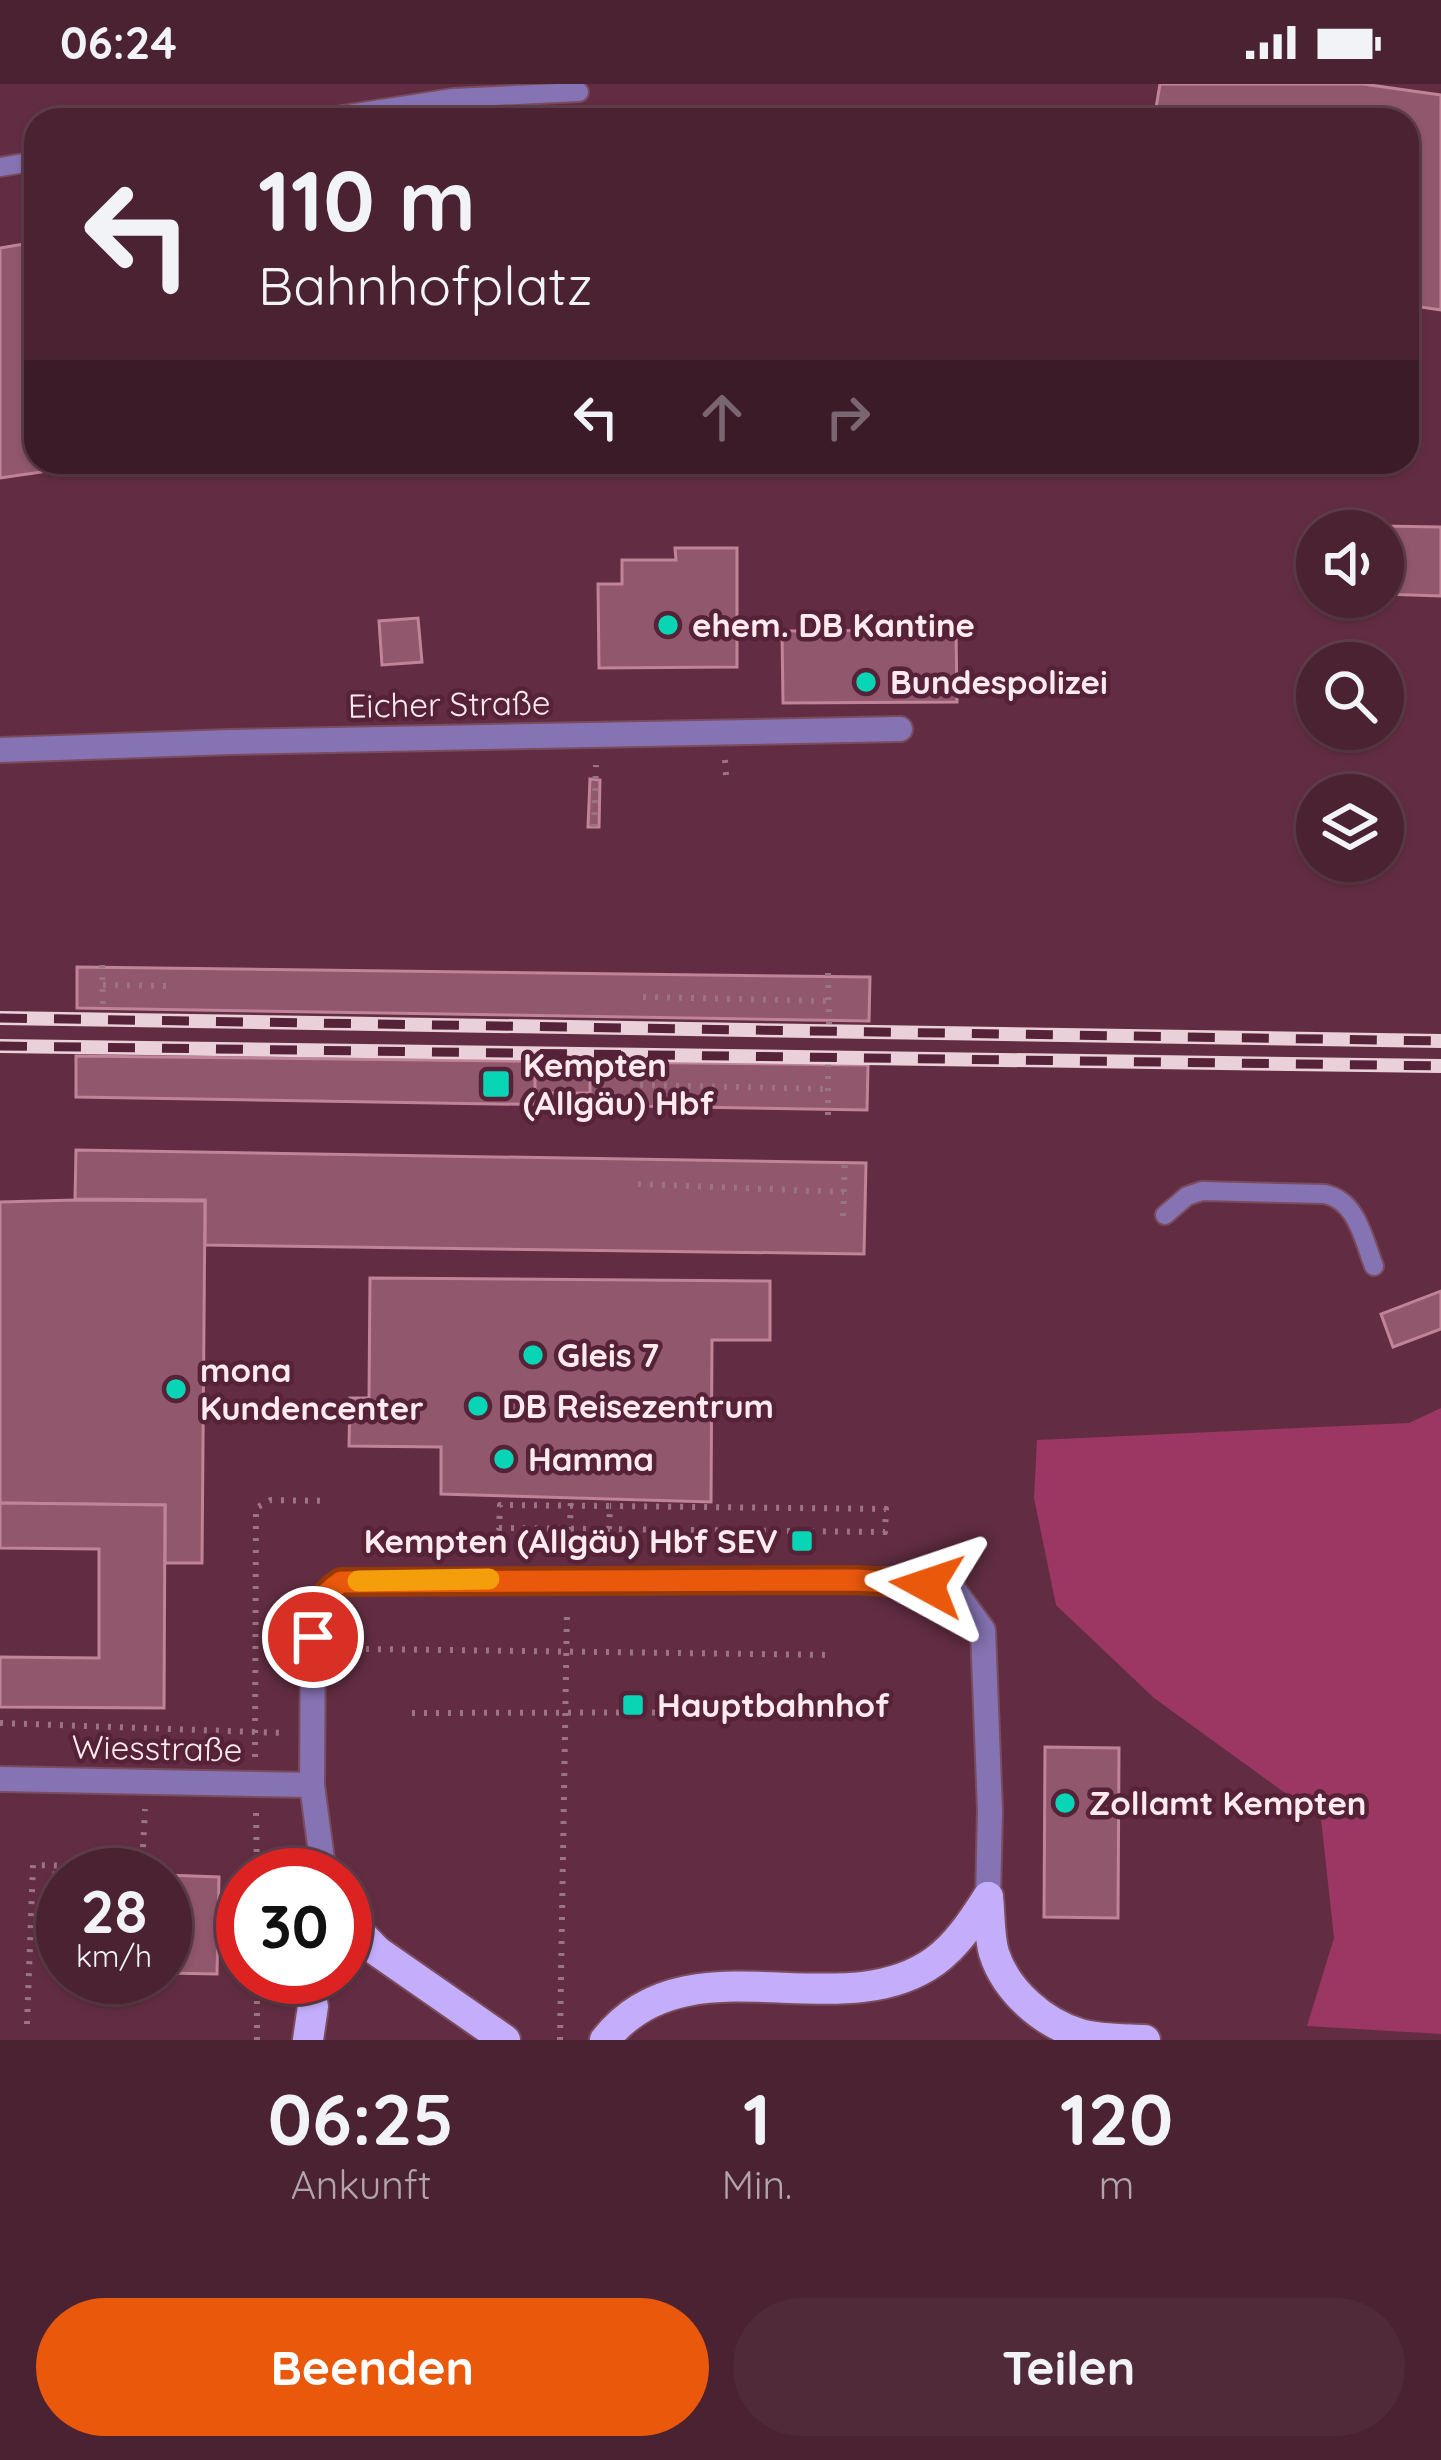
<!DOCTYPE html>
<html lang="de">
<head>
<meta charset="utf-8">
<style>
	:root { --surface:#4a2232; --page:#512a3a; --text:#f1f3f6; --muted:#b2a4ac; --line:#613f4d; --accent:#ea580c }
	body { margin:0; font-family:Quicksand,sans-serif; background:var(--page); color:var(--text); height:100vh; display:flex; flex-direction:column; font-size:45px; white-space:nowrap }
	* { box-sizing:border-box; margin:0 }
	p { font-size:39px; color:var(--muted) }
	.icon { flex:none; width:66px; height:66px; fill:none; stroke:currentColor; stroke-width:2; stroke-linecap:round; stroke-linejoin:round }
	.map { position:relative; height:1956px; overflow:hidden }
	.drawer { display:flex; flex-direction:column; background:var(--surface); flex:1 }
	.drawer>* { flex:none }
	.hud { position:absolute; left:24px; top:24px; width:1395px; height:366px; border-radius:36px; box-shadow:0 3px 9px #0004,0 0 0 3px var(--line); background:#4a2232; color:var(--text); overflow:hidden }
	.fabs { position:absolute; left:1296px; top:426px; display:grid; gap:24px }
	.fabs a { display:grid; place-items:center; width:108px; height:108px; border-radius:50%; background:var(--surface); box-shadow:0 3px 9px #0004,0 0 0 3px var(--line); font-size:60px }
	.speed { position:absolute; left:36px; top:1764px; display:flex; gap:24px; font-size:60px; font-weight:700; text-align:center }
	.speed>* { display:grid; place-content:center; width:156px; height:156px; border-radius:50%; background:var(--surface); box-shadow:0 3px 9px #0004,0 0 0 3px var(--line); line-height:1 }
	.speed small { font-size:30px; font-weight:400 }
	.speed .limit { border:18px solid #d22; background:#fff; color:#111 }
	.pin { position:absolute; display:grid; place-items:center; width:102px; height:102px; color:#fff; margin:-51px; border:6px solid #fff; border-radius:50%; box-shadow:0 3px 12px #0007 }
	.me { position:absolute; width:132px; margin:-66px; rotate:275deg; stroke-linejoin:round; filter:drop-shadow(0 0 9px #0008) }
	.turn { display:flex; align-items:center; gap:42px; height:252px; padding:0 36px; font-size:54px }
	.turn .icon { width:156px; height:156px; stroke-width:2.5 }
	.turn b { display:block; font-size:84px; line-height:102px }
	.lanes { display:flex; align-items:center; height:114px; padding:0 36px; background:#0003; justify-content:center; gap:60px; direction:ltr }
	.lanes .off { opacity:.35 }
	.eta { display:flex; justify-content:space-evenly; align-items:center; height:204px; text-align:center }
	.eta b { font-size:72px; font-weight:700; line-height:84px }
	.cta { display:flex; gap:24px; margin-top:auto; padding:24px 36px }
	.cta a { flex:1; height:138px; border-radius:72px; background:var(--accent); color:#fff; font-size:48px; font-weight:700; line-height:138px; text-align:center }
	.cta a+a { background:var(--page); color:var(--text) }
	.status { display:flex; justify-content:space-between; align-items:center; height:84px; padding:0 60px; background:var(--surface); direction:ltr }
	.status svg { height:33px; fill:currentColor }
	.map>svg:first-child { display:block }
	.green { fill:#9b3762 }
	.building { fill:#91576c; stroke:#c08398; stroke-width:3 }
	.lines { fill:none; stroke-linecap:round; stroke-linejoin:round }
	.lane-casing { stroke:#7b4b5e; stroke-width:22 }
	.street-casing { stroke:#7b4b5e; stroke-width:28 }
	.primary-casing { stroke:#7b4b5e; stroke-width:34 }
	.path { stroke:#9c7382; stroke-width:6; stroke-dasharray:3 9; stroke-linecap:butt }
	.lane { stroke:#8673b3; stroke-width:18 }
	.street { stroke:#8673b3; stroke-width:24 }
	.primary { stroke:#c4aefc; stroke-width:30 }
	.rail-casing { stroke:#ead1d9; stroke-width:14 }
	.rail { stroke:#562237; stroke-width:9; stroke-dasharray:27; stroke-linecap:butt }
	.route-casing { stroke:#983908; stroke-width:30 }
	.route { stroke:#ea580c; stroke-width:21 }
	.slow { stroke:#f59e0b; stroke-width:21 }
	.poi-dot { fill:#07d5b6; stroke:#562237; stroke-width:4.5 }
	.labels { text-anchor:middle; stroke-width:9; stroke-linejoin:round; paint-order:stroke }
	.poi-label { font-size:33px; font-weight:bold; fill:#ffeaf0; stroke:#562237; text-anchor:start }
	.street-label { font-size:33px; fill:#ffeaf0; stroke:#562237 }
</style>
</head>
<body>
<div class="status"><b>06:24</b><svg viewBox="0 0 49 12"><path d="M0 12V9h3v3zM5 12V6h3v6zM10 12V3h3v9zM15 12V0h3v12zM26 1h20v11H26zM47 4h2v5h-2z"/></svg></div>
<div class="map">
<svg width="1441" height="1956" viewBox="0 0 1441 1956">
	<rect width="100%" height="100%" fill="#622d42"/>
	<!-- green -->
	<path class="green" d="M1441,1324V1950L1307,1942L1334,1854L1321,1735L1154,1614L1056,1521L1034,1414L1037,1356L1409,1339Z"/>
	<!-- building -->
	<g class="building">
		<path d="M1160,0H1363L1441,11V226L1407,221V36H1154Z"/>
		<path d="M36,158V378H110L0,394V164Z"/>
		<path d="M1321,441L1441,443V512L1383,510V447H1321Z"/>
		<path d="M675,464H737V583L599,584L598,500H622V476H676Z"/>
		<path d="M418,534L422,578L382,581L379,537Z"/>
		<path d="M956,546L957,618L783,619L782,547Z"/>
		<path d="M590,695L600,696L599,743H588Z"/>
		<path d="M77,883L870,893L869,937L77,924Z"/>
		<path d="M76,972L868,981L867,1026L76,1013Z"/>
		<rect x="535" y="992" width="55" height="17"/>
		<path d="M76,1066L866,1079L864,1170L205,1161V1116L75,1115Z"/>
		<path d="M76,1116L205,1117L202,1479H165V1421L0,1419V1118Z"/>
		<path d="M370,1194L770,1197V1256H712L711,1418L441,1410V1363L349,1362L350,1314H369Z"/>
		<path d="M1441,1207V1245L1393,1263L1381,1230Z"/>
		<path d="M0,1419L165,1421L164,1624L0,1623V1573L99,1574V1465L0,1464Z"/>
		<path d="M1045,1663L1119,1664L1118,1834L1044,1833Z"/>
		<path d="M54,1789L144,1791H63V1886H52Z"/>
		<path d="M165,1791L219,1793L217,1890L165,1889Z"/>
	</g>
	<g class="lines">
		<!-- lane casing -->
		<g class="lane-casing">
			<g id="lane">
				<path d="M310,36L453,14L579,8"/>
				<path d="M0,83L36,77"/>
				<path d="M1165,1131L1187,1112L1202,1107L1325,1110C1357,1117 1363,1154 1374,1182"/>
			</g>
		</g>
		<!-- street casing -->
		<g class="street-casing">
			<g id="street">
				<path d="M0,666L230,658L900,645"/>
				<path d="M0,1695L312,1701"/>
				<path d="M324,1791L312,1701L313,1553C315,1528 319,1512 341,1498L902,1496L953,1505L983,1546L990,1727L988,1813"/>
				<path d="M313,1922L317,1893"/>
			</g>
		</g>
		<!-- primary casing -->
		<g class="primary-casing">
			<g id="primary">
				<path d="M988,1813C990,1831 989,1852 994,1869C1006,1907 1043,1939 1080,1950C1100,1956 1125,1955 1145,1956"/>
				<path d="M345,1834L377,1867L505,1956"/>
				<path d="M308,1956L313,1922"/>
				<path d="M605,1956C687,1851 840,1946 935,1877C958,1860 973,1836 988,1813"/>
			</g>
		</g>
		<!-- path -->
		<g class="path">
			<path d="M725,676L726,691"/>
			<path d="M594,743L596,681"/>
			<path d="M102,881L103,927"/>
			<path d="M828,889L829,940"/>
			<path d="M103,901L166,902"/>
			<path d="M643,913L828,917"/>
			<path d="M828,980V1031"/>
			<path d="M640,1001L828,1005"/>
			<path d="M638,1100L844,1108"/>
			<path d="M843,1132L845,1074"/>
			<path d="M609,1445L610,1422L500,1421L499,1444L885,1448L886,1425L610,1422"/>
			<path d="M569,1470L571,1413"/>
			<path d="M366,1565L833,1571"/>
			<path d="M412,1629L834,1628"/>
			<path d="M0,1639L284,1649"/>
			<path d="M255,1673L256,1424L271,1416L329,1417"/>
			<path d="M256,1729L257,1791"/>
			<path d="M257,1893V1956"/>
			<path d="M27,1940L33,1781L142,1783L145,1725"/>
			<path d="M560,1956L567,1525"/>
		</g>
		<!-- lane -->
		<use href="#lane" class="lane"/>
		<!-- street -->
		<use href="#street" class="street"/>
		<!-- primary -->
		<use href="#primary" class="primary"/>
		<!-- rail casing -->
		<g class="rail-casing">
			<g id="rail">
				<path d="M0,934L1441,957"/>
				<path d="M0,962L1441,982"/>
			</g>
		</g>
		<!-- rail -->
		<use href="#rail" class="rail"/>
	</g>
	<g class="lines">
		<!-- route casing -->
		<g class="route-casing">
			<path id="route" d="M313,1553C315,1528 319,1512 341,1498L857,1496L927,1501"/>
		</g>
		<!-- route -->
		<use href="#route" class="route"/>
		<!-- slow -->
		<path class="slow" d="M358,1497L489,1495"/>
	</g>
	<!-- markers -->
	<g class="poi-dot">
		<circle cx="668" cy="541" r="12"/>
		<circle cx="866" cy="598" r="12"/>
		<rect x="481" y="985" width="30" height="30" rx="6"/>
		<circle cx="533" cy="1271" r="12"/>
		<circle cx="176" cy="1305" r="12"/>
		<circle cx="478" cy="1322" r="12"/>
		<circle cx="504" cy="1375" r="12"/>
		<rect x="790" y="1445" width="24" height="24" rx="6"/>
		<rect x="621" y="1609" width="24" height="24" rx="6"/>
		<circle cx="1065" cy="1719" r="12"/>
	</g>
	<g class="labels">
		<!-- poi labels -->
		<g class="poi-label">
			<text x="692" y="553">ehem. DB Kantine</text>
			<text x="890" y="610">Bundespolizei</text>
			<text x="523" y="993">Kempten<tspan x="523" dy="38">(Allgäu) Hbf</tspan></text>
			<text x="557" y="1283">Gleis 7</text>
			<text x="200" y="1298">mona<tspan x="200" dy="38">Kundencenter</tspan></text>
			<text x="502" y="1334">DB Reisezentrum</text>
			<text x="528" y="1387">Hamma</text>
			<text x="778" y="1469" text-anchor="end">Kempten (Allgäu) Hbf SEV</text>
			<text x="657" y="1633">Hauptbahnhof</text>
			<text x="1089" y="1731">Zollamt Kempten</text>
		</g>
		<!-- street labels -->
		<g class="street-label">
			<text transform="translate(449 620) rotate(-1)" y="12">Eicher Straße</text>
			<text transform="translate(157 1664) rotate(1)" y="12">Wiesstraße</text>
		</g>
	</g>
</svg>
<div class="fabs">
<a><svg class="icon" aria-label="sound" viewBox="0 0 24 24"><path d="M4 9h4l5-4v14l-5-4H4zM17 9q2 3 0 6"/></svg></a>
<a><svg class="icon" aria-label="search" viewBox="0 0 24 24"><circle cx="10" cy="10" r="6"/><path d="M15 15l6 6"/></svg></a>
<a><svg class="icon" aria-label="layers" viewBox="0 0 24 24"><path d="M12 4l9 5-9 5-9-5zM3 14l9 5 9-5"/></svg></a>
</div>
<div class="speed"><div>28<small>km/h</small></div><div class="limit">30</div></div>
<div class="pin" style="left:313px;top:1553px;background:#d93025"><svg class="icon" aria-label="arrive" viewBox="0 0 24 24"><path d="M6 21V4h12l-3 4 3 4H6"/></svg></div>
<svg class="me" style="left:927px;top:1501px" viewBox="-20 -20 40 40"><path d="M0-17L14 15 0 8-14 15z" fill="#ea580c" stroke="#fff" stroke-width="4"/></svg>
<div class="hud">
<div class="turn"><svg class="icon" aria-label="left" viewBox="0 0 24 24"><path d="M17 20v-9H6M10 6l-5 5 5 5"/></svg><div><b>110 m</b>Bahnhofplatz</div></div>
<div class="lanes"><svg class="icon" aria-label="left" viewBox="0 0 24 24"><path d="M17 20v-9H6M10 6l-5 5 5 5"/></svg><svg class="icon off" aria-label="ahead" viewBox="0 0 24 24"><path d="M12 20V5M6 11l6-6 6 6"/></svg><svg class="icon off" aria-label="right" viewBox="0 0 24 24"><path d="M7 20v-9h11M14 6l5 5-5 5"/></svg></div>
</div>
</div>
<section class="drawer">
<div class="eta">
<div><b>06:25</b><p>Ankunft</p></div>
<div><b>1</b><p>Min.</p></div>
<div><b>120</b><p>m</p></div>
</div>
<div class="cta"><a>Beenden</a><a>Teilen</a></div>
</section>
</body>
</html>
